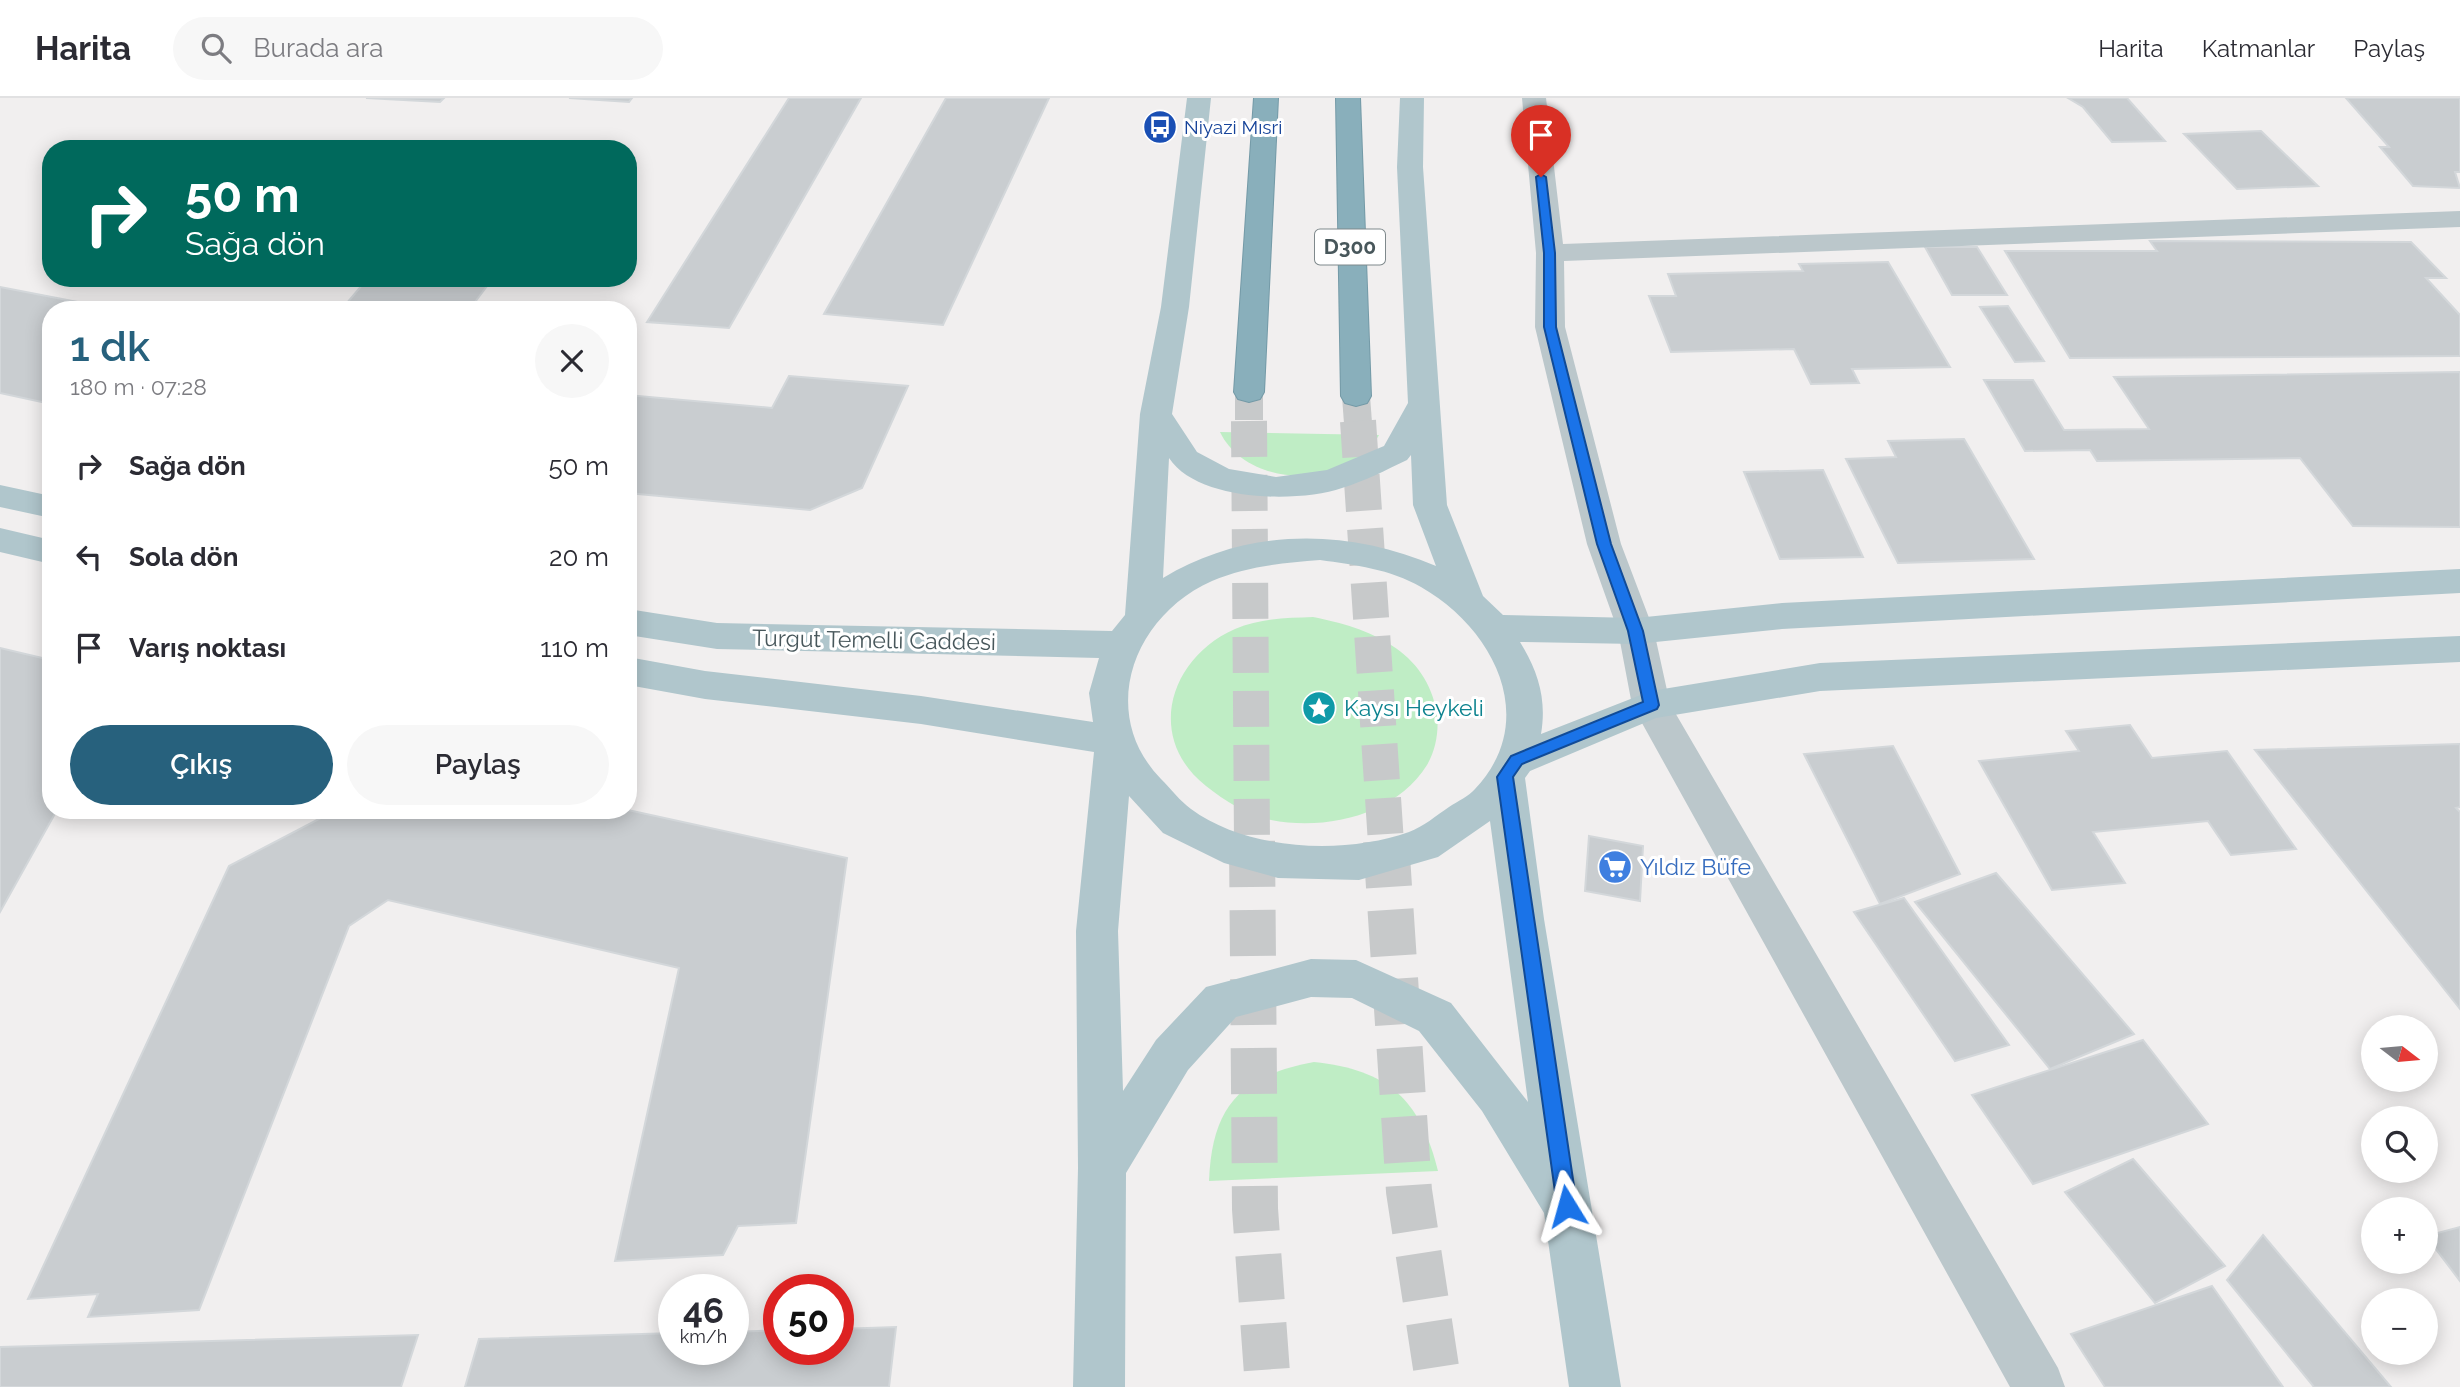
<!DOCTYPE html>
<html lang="tr">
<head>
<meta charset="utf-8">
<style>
	:root { --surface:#fff; --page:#f7f7f7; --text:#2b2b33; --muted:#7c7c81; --line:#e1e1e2; --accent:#27617d }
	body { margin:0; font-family:Raleway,sans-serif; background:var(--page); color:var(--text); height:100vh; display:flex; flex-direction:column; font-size:26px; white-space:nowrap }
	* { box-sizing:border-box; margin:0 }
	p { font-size:23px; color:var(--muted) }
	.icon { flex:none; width:38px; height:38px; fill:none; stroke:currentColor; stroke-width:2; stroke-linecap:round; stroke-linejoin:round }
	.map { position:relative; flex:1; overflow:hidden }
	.sheet { position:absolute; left:42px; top:203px; width:595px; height:518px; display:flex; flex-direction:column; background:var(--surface); border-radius:28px; box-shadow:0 4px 18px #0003 }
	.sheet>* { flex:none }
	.hud { position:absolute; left:42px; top:42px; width:595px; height:147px; border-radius:28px; box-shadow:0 4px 18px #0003; background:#00695c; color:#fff; overflow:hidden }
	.needle { width:46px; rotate:106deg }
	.fabs { position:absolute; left:2361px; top:917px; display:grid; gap:14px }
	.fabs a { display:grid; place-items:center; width:77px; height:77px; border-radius:50%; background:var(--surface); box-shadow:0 4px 18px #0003; font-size:35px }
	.speed { position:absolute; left:658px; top:1176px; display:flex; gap:14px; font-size:35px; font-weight:700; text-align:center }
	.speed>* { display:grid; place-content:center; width:91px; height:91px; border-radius:50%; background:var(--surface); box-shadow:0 4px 18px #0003; line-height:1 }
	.speed small { font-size:18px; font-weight:400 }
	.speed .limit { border:10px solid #d22; background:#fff; color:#111 }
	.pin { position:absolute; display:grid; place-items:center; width:60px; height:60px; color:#fff; margin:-72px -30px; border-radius:50% 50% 50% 0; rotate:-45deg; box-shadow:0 0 7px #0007 }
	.pin .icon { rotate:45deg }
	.me { position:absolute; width:77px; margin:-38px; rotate:352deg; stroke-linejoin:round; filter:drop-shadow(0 0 5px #0008) }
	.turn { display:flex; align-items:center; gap:24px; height:147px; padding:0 28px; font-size:32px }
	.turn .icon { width:91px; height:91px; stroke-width:2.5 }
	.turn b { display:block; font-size:49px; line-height:60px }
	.round { display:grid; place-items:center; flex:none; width:74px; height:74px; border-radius:37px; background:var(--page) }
	.head { display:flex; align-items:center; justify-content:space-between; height:119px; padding:0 28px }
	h1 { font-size:42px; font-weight:600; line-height:52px; color:var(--accent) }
	.cta { display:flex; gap:14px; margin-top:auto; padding:14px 28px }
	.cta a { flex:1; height:80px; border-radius:42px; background:var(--accent); color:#fff; font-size:28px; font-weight:600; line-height:80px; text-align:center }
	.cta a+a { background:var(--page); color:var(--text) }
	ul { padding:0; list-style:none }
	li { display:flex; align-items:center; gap:21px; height:91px; padding:0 28px }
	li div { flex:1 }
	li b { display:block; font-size:26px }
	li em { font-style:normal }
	header { display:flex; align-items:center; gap:42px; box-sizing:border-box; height:98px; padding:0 35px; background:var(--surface); border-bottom:2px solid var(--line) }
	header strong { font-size:33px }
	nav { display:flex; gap:38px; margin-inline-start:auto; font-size:24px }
	.search { width:490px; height:63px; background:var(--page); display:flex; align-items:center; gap:18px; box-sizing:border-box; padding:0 24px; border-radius:38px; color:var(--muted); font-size:26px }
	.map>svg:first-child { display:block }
	.green { fill:#bfedc5 }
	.building { fill:#c9cdd0; stroke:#d3d7da; stroke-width:2 }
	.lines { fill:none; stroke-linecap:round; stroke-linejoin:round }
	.highway-tunnel-far2 { stroke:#c7c9ca; stroke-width:28; stroke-dasharray:28 14; stroke-linecap:butt }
	.highway-tunnel-far1 { stroke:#c7c9ca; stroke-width:36; stroke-dasharray:36 18; stroke-linecap:butt }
	.highway-tunnel { stroke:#c7c9ca; stroke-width:46; stroke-dasharray:46 23; stroke-linecap:butt }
	.highway-casing { stroke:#749aa7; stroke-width:2 }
	.minor { fill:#bbc7cb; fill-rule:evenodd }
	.major { fill:#b0c6cc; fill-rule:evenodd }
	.highway { fill:#89afbb; fill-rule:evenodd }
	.route { fill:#1a73e8; stroke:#114b97; stroke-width:2 }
	.labels { text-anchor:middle; stroke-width:6; stroke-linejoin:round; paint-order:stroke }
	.far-transit-label { font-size:19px; fill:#164399; stroke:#fff; text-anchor:start }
	.shield { fill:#fff; stroke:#7f898c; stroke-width:2 }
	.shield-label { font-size:21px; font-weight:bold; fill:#48575b }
	.street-label { font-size:23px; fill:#48575b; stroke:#fff }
	.culture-label { font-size:23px; fill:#0d838f; stroke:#fff; text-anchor:start }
	.shop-label { font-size:23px; fill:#366cbe; stroke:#fff; text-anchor:start }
</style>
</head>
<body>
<header>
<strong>Harita</strong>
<div class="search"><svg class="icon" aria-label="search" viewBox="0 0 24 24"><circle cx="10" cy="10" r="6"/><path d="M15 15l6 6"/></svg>Burada ara</div>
<nav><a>Harita</a><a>Katmanlar</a><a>Paylaş</a></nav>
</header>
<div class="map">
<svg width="2460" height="1289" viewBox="0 0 2460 1289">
	<rect width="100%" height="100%" fill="#f1efef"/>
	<!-- green -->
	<g class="green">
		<path d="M1220,334L1379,337C1350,393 1247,391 1220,334Z"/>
		<path d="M1313,519C1369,530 1427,552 1437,616C1439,632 1436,652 1427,667C1396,717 1326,733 1271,722C1247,717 1225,703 1206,688C1145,640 1169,560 1235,531C1260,520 1287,520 1313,519Z"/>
		<path d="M1314,964C1388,972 1420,1001 1438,1073L1209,1083C1212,1008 1240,978 1314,964Z"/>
	</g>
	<!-- building -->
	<g class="building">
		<path d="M366,0H444L440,4Z"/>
		<path d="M569,0H632L629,4Z"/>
		<path d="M789,0H861L729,230L647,224Z"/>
		<path d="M946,0H1049L943,227L824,216Z"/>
		<path d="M2068,0H2127L2165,43L2112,44L2083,9Z"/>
		<path d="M2346,0H2460V74H2455L2460,90L2413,88L2380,49H2389Z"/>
		<path d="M2261,33L2318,88L2237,91L2184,36Z"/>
		<path d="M2150,143L2411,144L2446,180H2426L2460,217V258L2070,260L2005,153H2157Z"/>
		<path d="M1925,149H1977L2007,197H1952Z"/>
		<path d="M1888,164L1950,269L1852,271L1859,285L1811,286L1794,251L1671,254L1649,198H1676L1668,176L1803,173L1799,166Z"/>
		<path d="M368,180H493L469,212H341Z"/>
		<path d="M0,189L119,212H51V306L0,295Z"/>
		<path d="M2008,208L2044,263L2015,264L1980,209Z"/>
		<path d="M2460,274V429L2353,428L2300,360L2097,363L2090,352L2025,353L1984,282H2033L2064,332L2149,331L2114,279Z"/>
		<path d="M789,278L908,288L862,390L810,412L628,395V297L772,310Z"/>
		<path d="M1964,341L2034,461L1898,465L1846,361L1896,359L1888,343Z"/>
		<path d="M1823,372L1863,459L1780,461L1744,374Z"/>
		<path d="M0,550L51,562V712H57L0,814Z"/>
		<path d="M2130,627L2152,660L2227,653L2296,751L2231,757L2208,723L2093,734L2125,785L2052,792L1979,663L2079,653L2066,633Z"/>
		<path d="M2460,646V709L2456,710L2460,714V911L2255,652Z"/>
		<path d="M1893,648L1960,776L1880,806L1804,656Z"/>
		<path d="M336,712H628L847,760L796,1125L738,1128L723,1157L615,1163L679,870L388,802L349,828L199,1212L88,1219L98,1196L28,1201L229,768Z"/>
		<path d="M1589,738L1643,748L1640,803L1585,793Z"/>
		<path d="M1996,775L2134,936L2050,971L1915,804Z"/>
		<path d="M1904,800L2009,947L1955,963L1854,814Z"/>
		<path d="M2143,942L2208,1026L2033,1086L1972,997Z"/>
		<path d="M2133,1061L2225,1168L2155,1205L2065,1094Z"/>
		<path d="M2460,1129V1183L2426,1138Z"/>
		<path d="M2263,1137L2391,1289H2314L2227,1182Z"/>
		<path d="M2212,1188L2283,1289H2105L2071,1236Z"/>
		<path d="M896,1229L889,1289H465L479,1241L674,1235V1251H733V1234L779,1232V1251H838V1231Z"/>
		<path d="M418,1237L401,1289H0V1249Z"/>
	</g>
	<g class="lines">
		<!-- highway-tunnel-far2 -->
		<g class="highway-tunnel-far2">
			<path d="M1249,294V325"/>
			<path d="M1356,298L1358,325"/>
		</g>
		<!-- highway-tunnel-far1 -->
		<g class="highway-tunnel-far1">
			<path d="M1249,323L1252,745"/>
			<path d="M1358,323L1386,745"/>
		</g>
		<!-- highway-tunnel -->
		<g class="highway-tunnel">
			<path d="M1252,743L1255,1111L1268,1289"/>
			<path d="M1386,743L1409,1093L1439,1289"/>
		</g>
		<!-- highway casing -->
		<g class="highway-casing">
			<g id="highway">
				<path d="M1254,0H1278L1264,294L1260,301L1249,304L1238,301L1234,294Z"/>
				<path d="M1336,0H1360L1371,298L1367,305L1356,308L1345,305L1341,298Z"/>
			</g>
		</g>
		<!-- minor -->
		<path class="minor" d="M1522,0H1546L1563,146L2460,113V129L1564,163L1565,229L1621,446L1654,533L1670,606L2058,1270L2065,1289H2010L1632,607L1618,533L1587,446L1535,229L1536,155Z"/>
		<!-- major -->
		<g class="major">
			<path d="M1187,0H1211L1189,209L1172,316L1197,354L1229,371L1276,379L1327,372L1384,348L1408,305L1397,69L1400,0H1424L1423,69L1447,407L1483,498L1503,517L1636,520L1782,505L2460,471V495L1782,531L1636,546L1520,544C1538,573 1547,601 1541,636L1651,593L1820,565L2460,538V564L1820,593L1656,620L1530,673L1525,680L1544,821L1621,1289H1569L1544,1115L1482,1013L1419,933L1352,900L1311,899L1236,919L1188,972L1126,1075L1125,1289H1073L1078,1070L1076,833L1094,654L921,626L705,601L628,587V559L705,573L921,598L1093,624L1089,595L1099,560L717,551L628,537V511L717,525L1112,533L1125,517L1140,316L1161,209ZM1411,357L1413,407L1436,468C1347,430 1247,429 1163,480L1169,360C1198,404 1298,405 1342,390C1365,383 1386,372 1407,362ZM1320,462C1355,467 1390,471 1421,489C1493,530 1541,621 1475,691C1469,698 1458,703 1449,709C1437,717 1423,729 1409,734C1344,757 1248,753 1191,711C1180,703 1171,691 1161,681C1097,615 1133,518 1212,483C1247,468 1282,465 1320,462ZM1129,698L1163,735L1224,765L1278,780L1359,782L1438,759L1490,723L1528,1004L1451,905L1356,862L1311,861L1206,889L1156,942L1123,993L1118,833Z"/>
			<path d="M0,387L51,398V420L0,409Z"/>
			<path d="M0,430L51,442V466L0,454Z"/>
		</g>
		<!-- highway -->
		<use href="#highway" class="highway"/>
	</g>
	<!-- route -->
	<path class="route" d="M1541,76L1546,79L1555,155L1556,229L1611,446L1643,533L1659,607L1657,611L1522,666L1513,679L1577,1108L1574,1115L1567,1118L1560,1115L1557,1108L1497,679L1511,658L1643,604L1628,533L1597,446L1544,229V155L1536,79Z"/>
	<!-- icons -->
	<defs>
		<g id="bus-disc" transform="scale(1.75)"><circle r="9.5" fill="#1a4fb4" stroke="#fff"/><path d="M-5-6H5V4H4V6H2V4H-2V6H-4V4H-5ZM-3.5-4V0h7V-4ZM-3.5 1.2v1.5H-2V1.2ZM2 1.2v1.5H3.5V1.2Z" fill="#fff"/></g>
		<g id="sight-disc" transform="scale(1.75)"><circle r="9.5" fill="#0f9aa8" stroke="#fff"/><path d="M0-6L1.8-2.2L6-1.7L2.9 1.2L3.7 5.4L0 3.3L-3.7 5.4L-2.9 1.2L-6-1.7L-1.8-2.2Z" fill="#fff"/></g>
		<g id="supermarket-disc" transform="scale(1.75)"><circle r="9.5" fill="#3f7fe0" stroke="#fff"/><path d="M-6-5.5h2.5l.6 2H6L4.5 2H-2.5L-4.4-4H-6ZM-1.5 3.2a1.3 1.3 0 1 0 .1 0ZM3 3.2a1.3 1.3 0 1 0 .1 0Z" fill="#fff"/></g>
	</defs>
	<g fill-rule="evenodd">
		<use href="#bus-disc" x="1160" y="29"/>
		<use href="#sight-disc" x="1319" y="610"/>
		<use href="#supermarket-disc" x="1615" y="769"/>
	</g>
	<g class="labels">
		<!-- far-transit labels -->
		<g class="far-transit-label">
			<text x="1184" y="36">Niyazi Mısri</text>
		</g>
		<!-- shield labels -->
		<rect class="shield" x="1315" y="131.5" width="70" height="35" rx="5"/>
		<g class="shield-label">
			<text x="1350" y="156">D300</text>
		</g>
		<!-- street labels -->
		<g class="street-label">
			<text transform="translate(874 542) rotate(1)" y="8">Turgut Temelli Caddesi</text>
		</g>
		<!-- culture labels -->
		<g class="culture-label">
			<text x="1344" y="618">Kaysı Heykeli</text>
		</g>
		<!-- shop labels -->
		<g class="shop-label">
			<text x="1640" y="777">Yıldız Büfe</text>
		</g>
	</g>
</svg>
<div class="fabs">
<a><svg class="needle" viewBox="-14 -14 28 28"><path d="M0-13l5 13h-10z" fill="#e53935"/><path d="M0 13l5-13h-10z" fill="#7c7c81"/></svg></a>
<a><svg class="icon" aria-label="search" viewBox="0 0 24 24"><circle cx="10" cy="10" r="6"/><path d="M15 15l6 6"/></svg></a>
<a>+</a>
<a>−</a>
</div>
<div class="speed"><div>46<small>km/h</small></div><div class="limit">50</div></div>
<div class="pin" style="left:1541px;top:79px;background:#d93025"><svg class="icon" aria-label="arrive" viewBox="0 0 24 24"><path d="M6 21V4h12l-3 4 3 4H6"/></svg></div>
<svg class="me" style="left:1567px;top:1108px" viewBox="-20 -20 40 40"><path d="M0-17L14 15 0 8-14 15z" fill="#1a73e8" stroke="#fff" stroke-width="4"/></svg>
<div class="hud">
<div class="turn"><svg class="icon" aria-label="right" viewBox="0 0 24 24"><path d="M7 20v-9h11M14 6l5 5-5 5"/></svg><div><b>50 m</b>Sağa dön</div></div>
</div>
<section class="sheet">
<div class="head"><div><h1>1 dk</h1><p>180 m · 07:28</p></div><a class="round"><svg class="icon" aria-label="close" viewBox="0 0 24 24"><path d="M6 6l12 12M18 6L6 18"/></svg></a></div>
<ul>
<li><svg class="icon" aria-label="right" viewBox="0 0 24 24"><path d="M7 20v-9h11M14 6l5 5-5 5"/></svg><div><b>Sağa dön</b></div><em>50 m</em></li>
<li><svg class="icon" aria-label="left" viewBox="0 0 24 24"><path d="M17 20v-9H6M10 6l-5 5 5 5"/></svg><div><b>Sola dön</b></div><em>20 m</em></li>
<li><svg class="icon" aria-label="arrive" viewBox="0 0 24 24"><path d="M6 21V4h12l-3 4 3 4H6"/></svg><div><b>Varış noktası</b></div><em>110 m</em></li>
</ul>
<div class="cta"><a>Çıkış</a><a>Paylaş</a></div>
</section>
</div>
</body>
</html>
